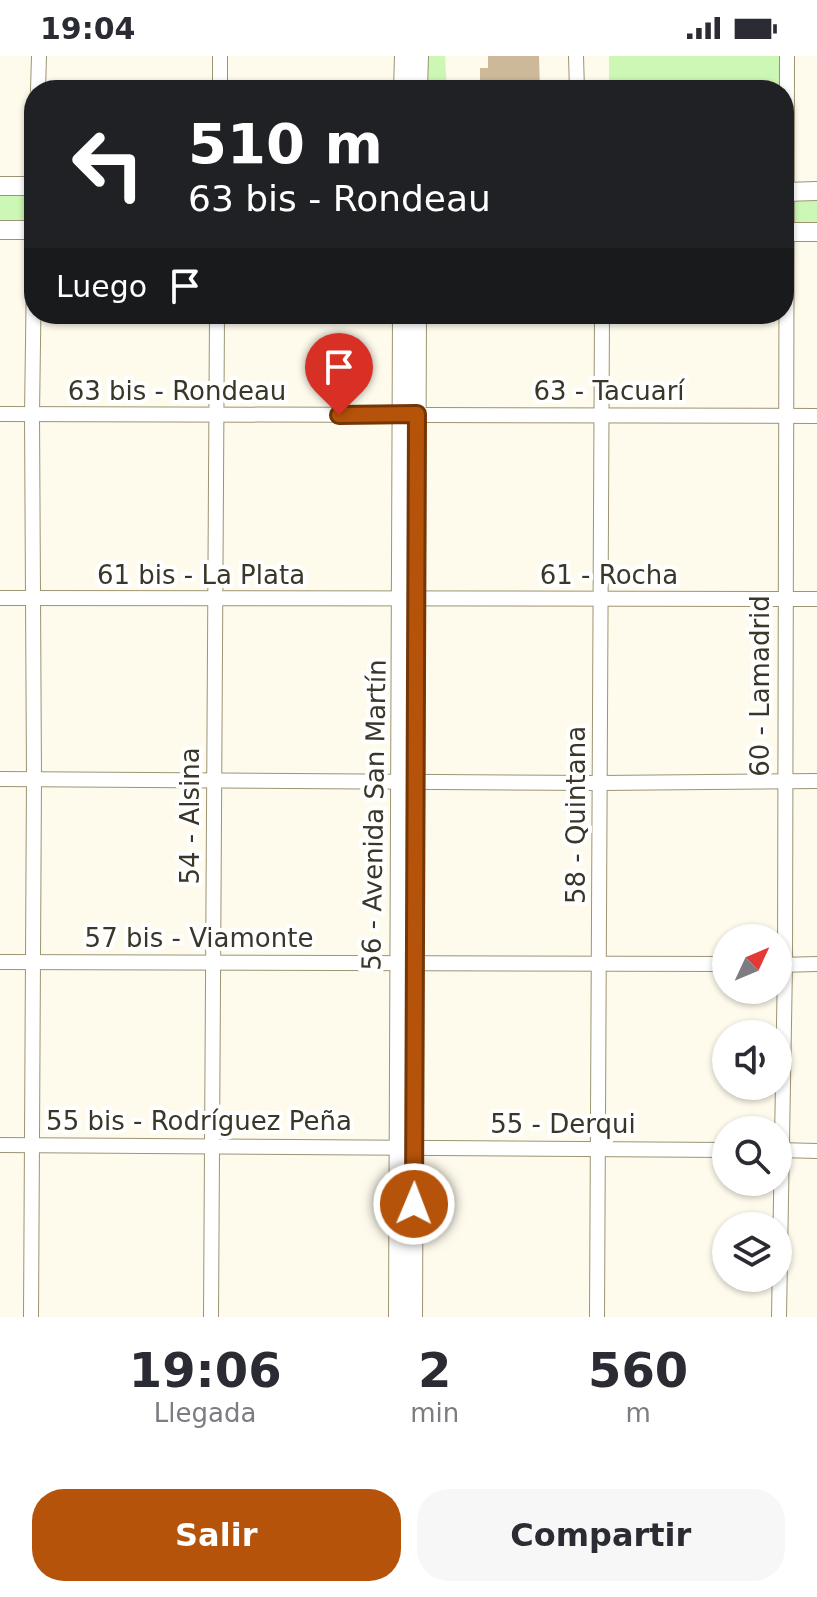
<!DOCTYPE html>
<html lang="es">
<head>
<meta charset="utf-8">
<style>
	:root { --surface:#fff; --page:#f7f7f7; --text:#2b2b33; --muted:#7c7c81; --accent:#b45309 }
	body { margin:0; font-family:"DejaVu Sans",sans-serif; background:var(--page); color:var(--text); height:100vh; display:flex; flex-direction:column; font-size:30px; white-space:nowrap }
	* { box-sizing:border-box; margin:0 }
	p { font-size:26px; color:var(--muted) }
	.icon { flex:none; width:44px; height:44px; fill:none; stroke:currentColor; stroke-width:2; stroke-linecap:round; stroke-linejoin:round }
	.map { position:relative; height:1261px; overflow:hidden }
	.sheet { display:flex; flex-direction:column; background:var(--surface); flex:1 }
	.sheet>* { flex:none }
	.hud { position:absolute; left:24px; top:24px; width:770px; height:244px; border-radius:32px; box-shadow:0 2px 6px #0004; background:#202124; color:#fff; overflow:hidden }
	.needle { width:52px; rotate:46deg }
	.buttons { position:absolute; left:712px; top:868px; display:grid; gap:16px }
	.buttons a { display:grid; place-items:center; width:80px; height:80px; border-radius:50%; background:var(--surface); box-shadow:0 2px 6px #0004; font-size:40px }
	.pin { position:absolute; display:grid; place-items:center; width:68px; height:68px; color:#fff; margin:-82px -34px; border-radius:50% 50% 50% 0; rotate:-45deg; box-shadow:0 0 8px #0007 }
	.pin .icon { rotate:45deg }
	.me { position:absolute; width:88px; margin:-44px; rotate:1deg; stroke-linejoin:round; filter:drop-shadow(0 0 6px #0008) }
	.turn { display:flex; align-items:center; gap:28px; height:168px; padding:0 32px; font-size:36px }
	.turn .icon { width:104px; height:104px; stroke-width:2.5 }
	.turn b { display:block; font-size:56px; line-height:68px }
	.then { display:flex; align-items:center; height:76px; padding:0 32px; background:#0003; gap:16px; font-size:30px }
	.eta { display:flex; justify-content:space-evenly; align-items:center; height:136px; text-align:center }
	.eta b { font-size:48px; font-weight:700; line-height:56px }
	.cta { display:flex; gap:16px; margin-top:auto; padding:16px 32px }
	.cta a { flex:1; height:92px; border-radius:32px; background:var(--accent); color:#fff; font-size:32px; font-weight:700; line-height:92px; text-align:center }
	.cta a+a { background:var(--page); color:var(--text) }
	.status { display:flex; justify-content:space-between; align-items:center; height:56px; padding:0 40px; background:var(--surface); direction:ltr }
	.status svg { height:22px; fill:currentColor }
	.map>svg:first-child { display:block }
	.green { fill:#cdf7b4 }
	.building { fill:#cdb89a }
	.lines { fill:none; stroke-linecap:round; stroke-linejoin:round }
	.minor-casing { stroke:#9c9473; stroke-width:16 }
	.major-casing { stroke:#9c9473; stroke-width:20 }
	.minor { stroke:#fff; stroke-width:14 }
	.major { stroke:#fff; stroke-width:18 }
	.route-casing { stroke:#753606; stroke-width:20 }
	.route { stroke:#b45309; stroke-width:14 }
	.labels { text-anchor:middle; stroke-width:8; stroke-linejoin:round; paint-order:stroke }
	.street-label { font-size:26px; fill:#3a3628; stroke:#fff }
</style>
</head>
<body>
<div class="status"><b>19:04</b><svg viewBox="0 0 49 12"><path d="M0 12V9h3v3zM5 12V6h3v6zM10 12V3h3v9zM15 12V0h3v12zM26 1h20v11H26zM47 4h2v5h-2z"/></svg></div>
<div class="map">
<svg width="817" height="1261" viewBox="0 0 817 1261">
	<rect width="100%" height="100%" fill="#fefbed"/>
	<!-- green -->
	<g class="green">
		<path d="M427,0H445L447,34H426Z"/>
		<rect x="609" y="0" width="172" height="34"/>
		<path d="M0,138L27,139V168H0Z"/>
		<rect x="794" y="142" width="23" height="25"/>
	</g>
	<!-- building -->
	<g class="building">
		<path d="M488,0H539L540,34H487V27H480V12H488Z"/>
		<path d="M327,25V34H277V26Z"/>
	</g>
	<g class="lines">
		<!-- minor casing -->
		<g class="minor-casing">
			<g id="minor">
				<path d="M576,0L577,34"/>
				<path d="M38,34L39,0"/>
				<path d="M220,34V0"/>
				<path d="M0,358L817,360"/>
				<path d="M0,542L817,543"/>
				<path d="M0,723L600,727L817,725"/>
				<path d="M0,906L726,908"/>
				<path d="M778,909L817,908"/>
				<path d="M0,1089L726,1094"/>
				<path d="M778,1094L817,1095"/>
				<path d="M31,1261L34,722L32,358L34,215"/>
				<path d="M211,1261L217,258"/>
				<path d="M597,1261L602,258"/>
				<path d="M779,1261L785,909L787,0"/>
			</g>
		</g>
		<!-- major casing -->
		<g class="major-casing">
			<g id="major">
				<path d="M403,34L404,0"/>
				<path d="M418,34L419,0"/>
				<path d="M0,130H34"/>
				<path d="M784,136L817,135"/>
				<path d="M0,174H34"/>
				<path d="M784,176H817"/>
				<path d="M398,1261L402,258"/>
				<path d="M413,1261L417,258"/>
			</g>
		</g>
		<!-- minor -->
		<use href="#minor" class="minor"/>
		<!-- major -->
		<use href="#major" class="major"/>
	</g>
	<g class="lines">
		<!-- route casing -->
		<g class="route-casing">
			<path id="route" d="M339,359L417,358L414,1148"/>
		</g>
		<!-- route -->
		<use href="#route" class="route"/>
	</g>
	<g class="labels">
		<!-- street labels -->
		<g class="street-label">
			<text x="177" y="344">63 bis - Rondeau</text>
			<text x="609" y="344">63 - Tacuarí</text>
			<text x="201" y="528">61 bis - La Plata</text>
			<text x="609" y="528">61 - Rocha</text>
			<text transform="translate(760 630) rotate(-90)" y="9">60 - Lamadrid</text>
			<text transform="translate(374 759) rotate(-89)" y="9">56 - Avenida San Martín</text>
			<text transform="translate(576 759) rotate(-90)" y="9">58 - Quintana</text>
			<text transform="translate(190 760) rotate(-90)" y="9">54 - Alsina</text>
			<text x="199" y="891">57 bis - Viamonte</text>
			<text x="199" y="1074">55 bis - Rodríguez Peña</text>
			<text x="563" y="1077">55 - Derqui</text>
		</g>
	</g>
</svg>
<div class="buttons">
<a><svg class="needle" viewBox="-14 -14 28 28"><path d="M0-13l5 13h-10z" fill="#e53935"/><path d="M0 13l5-13h-10z" fill="#7c7c81"/></svg></a>
<a><svg class="icon" aria-label="sound" viewBox="0 0 24 24"><path d="M4 9h4l5-4v14l-5-4H4zM17 9q2 3 0 6"/></svg></a>
<a><svg class="icon" aria-label="search" viewBox="0 0 24 24"><circle cx="10" cy="10" r="6"/><path d="M15 15l6 6"/></svg></a>
<a><svg class="icon" aria-label="layers" viewBox="0 0 24 24"><path d="M12 4l9 5-9 5-9-5zM3 14l9 5 9-5"/></svg></a>
</div>
<div class="pin" style="left:339px;top:359px;background:#d93025"><svg class="icon" aria-label="arrive" viewBox="0 0 24 24"><path d="M6 21V4h12l-3 4 3 4H6"/></svg></div>
<svg class="me" style="left:414px;top:1148px" viewBox="-20 -20 40 40"><circle r="17" fill="#b45309" stroke="#fff" stroke-width="3"/><path d="M0-11L8 9 0 5-8 9z" fill="#fff"/></svg>
<div class="hud">
<div class="turn"><svg class="icon" aria-label="left" viewBox="0 0 24 24"><path d="M17 20v-9H6M10 6l-5 5 5 5"/></svg><div><b>510 m</b>63 bis - Rondeau</div></div>
<div class="then">Luego<svg class="icon" aria-label="arrive" viewBox="0 0 24 24"><path d="M6 21V4h12l-3 4 3 4H6"/></svg></div>
</div>
</div>
<section class="sheet">
<div class="eta">
<div><b>19:06</b><p>Llegada</p></div>
<div><b>2</b><p>min</p></div>
<div><b>560</b><p>m</p></div>
</div>
<div class="cta"><a>Salir</a><a>Compartir</a></div>
</section>
</body>
</html>
